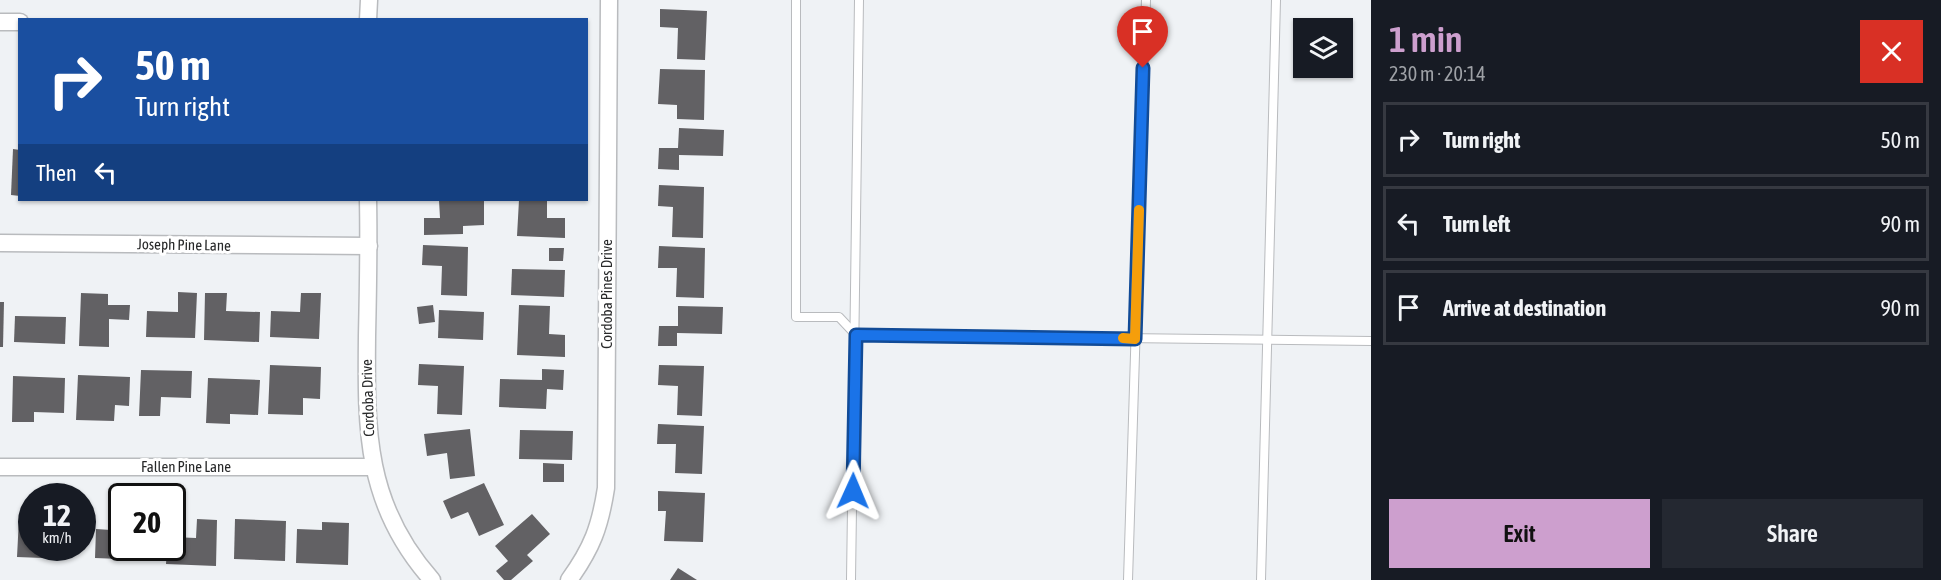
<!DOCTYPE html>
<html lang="en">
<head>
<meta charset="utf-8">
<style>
	:root { --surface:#171b24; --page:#242831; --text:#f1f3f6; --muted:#9ea1a6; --line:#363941; --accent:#cd9fce }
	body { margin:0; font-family:"Asap Condensed",sans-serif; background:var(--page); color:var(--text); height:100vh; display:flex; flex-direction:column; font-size:22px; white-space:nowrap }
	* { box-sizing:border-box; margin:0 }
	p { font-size:20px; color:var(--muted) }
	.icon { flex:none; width:33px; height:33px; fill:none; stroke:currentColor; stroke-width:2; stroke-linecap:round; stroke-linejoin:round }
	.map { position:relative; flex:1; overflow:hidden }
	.details { display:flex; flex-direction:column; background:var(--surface); width:570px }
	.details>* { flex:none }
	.hud { position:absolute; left:18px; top:18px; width:570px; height:183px; border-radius:0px; box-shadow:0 2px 4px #0004; background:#1a4fa0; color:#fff; overflow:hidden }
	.tools { position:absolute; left:1293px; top:18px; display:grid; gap:12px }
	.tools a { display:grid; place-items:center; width:60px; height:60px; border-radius:0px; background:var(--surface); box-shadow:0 2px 4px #0004; font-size:30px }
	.speed { position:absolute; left:18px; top:483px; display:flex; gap:12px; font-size:30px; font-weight:700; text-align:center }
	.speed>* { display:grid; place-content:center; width:78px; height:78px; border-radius:50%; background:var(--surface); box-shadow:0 2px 4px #0004; line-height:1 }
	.speed small { font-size:15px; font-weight:400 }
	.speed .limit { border:3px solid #111; border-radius:9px; background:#fff; color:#111 }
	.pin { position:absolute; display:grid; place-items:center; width:51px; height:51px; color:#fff; margin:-62px -26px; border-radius:50% 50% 50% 0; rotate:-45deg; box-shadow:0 0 6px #0007 }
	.pin .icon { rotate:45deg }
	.me { position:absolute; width:66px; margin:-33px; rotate:1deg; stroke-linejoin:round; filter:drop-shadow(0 0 4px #0008) }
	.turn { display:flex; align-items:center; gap:21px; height:126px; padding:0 18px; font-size:27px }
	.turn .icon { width:78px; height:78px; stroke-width:2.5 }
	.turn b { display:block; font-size:42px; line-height:51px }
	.then { display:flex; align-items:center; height:57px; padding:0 18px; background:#0003; gap:12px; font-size:22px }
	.round { display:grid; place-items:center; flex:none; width:63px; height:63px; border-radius:0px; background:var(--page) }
	.overview { display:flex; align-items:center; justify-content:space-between; height:102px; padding:0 18px }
	h1 { font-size:36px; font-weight:600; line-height:45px; color:var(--accent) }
	.button { display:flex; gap:12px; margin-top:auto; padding:12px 18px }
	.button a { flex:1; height:69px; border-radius:0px; background:var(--accent); color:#111; font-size:24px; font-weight:600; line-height:69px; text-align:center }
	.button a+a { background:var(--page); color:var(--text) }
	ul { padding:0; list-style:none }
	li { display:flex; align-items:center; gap:18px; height:75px; margin:0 12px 9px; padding:0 6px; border:3px solid var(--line); border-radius:0px }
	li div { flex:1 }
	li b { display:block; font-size:22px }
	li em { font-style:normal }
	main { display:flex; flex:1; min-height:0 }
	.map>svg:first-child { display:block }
	.building { fill:#626164 }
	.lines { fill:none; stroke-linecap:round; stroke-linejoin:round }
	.service-casing { stroke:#b9bbbe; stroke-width:10 }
	.minor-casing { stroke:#b9bbbe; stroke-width:19 }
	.service { stroke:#fff; stroke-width:8 }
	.minor { stroke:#fff; stroke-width:16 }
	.route-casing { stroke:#114b97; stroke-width:15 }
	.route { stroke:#1a73e8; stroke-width:10 }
	.slow { stroke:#f59e0b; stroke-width:10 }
	.labels { text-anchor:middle; stroke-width:6; stroke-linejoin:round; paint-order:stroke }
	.street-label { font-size:15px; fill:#272829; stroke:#fff }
</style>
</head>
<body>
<main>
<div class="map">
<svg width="1371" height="580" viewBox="0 0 1371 580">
	<rect width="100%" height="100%" fill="#eff2f5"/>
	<!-- building -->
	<g class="building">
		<path d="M660,9L707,11L705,60L677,59L678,28L660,27Z"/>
		<path d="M660,69L705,70L704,120L677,119V105L658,104Z"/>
		<path d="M679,128L724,130L723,156L679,155V170L658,169L659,148H678Z"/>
		<path d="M13,149L20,150V196L11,195Z"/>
		<path d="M659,185L704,187L703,238L672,237L673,207L658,206Z"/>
		<path d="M439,200H484V225L463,226V234L424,235V218H440Z"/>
		<path d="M519,200H547V218H565V238L517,236Z"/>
		<path d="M423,245L468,247L467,296L441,295L442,266L422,265Z"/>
		<path d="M659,246L705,248L704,298L676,297L677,268H658Z"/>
		<path d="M549,248H564L563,261H549Z"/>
		<path d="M512,269L565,270L564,297L511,295Z"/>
		<path d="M178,292L197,293L195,338L146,337L147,311L178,312Z"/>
		<path d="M81,293L108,294V305H130L129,320L109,319V347L79,346Z"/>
		<path d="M205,293H227L226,311L260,312L259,342L204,340Z"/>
		<path d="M301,293H321L319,339L270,337L271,311L300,312Z"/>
		<path d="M0,302H4L3,347H0Z"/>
		<path d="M433,305L435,322L419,324L417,307Z"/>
		<path d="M519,305L550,306L549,334L565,335V357L517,355Z"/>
		<path d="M678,306L723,307L722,334L677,333V346H658L659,326H678Z"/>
		<path d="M439,310L484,312L483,340L438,338Z"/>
		<path d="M15,316L66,317L65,344L14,342Z"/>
		<path d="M419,364L464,366L462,415L437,414L438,386L418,385Z"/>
		<path d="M270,365L321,367L320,399L303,398V415L268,414Z"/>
		<path d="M659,365L704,366L702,416L677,415L678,386L658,385Z"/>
		<path d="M542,369L564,370L563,390L547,389L546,409L499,407L500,379L542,380Z"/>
		<path d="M141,370L192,371L191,398L161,397L160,416H139Z"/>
		<path d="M78,375L130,377L129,406L115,405L114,421L76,420Z"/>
		<path d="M13,376L65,378L64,413L34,412V422H12Z"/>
		<path d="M208,378L260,380L258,415L230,414V424L206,423Z"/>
		<path d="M658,424L704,426L702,474L675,473L676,444H657Z"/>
		<path d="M470,429L475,476L450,479L447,453L427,456L424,434Z"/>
		<path d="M520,430L573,431L572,460L519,459Z"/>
		<path d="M543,463L564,464V482H543Z"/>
		<path d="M484,483L504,525L479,536L468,512L451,519L443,501Z"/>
		<path d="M658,491L705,493L703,542L664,541L666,511H658Z"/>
		<path d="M112,514H122V548H146V560L95,558L96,529L111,530Z"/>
		<path d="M532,514L550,534L527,555L533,561L511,580H504L496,571L508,561L495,546Z"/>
		<path d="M19,518H32V548H70L69,559L17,557Z"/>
		<path d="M197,519L217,520L216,566L166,564L167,548H172V537L196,538Z"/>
		<path d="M235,519L286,521L285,561L234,559Z"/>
		<path d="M322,522L349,523L348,565L296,563L297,529L322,530Z"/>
		<path d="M678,568L697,580H670Z"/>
	</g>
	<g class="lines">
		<!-- service casing -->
		<g class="service-casing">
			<g id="service">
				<path d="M796,0V317H839L856,335L1371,341"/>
				<path d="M851,580L859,0"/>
				<path d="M1128,580L1146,0"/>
				<path d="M1261,580L1276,0"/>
			</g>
		</g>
		<!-- minor casing -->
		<g class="minor-casing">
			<g id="minor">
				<path d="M368,20L369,0"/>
				<path d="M0,22H20"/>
				<path d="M368,200C369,245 368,291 367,336C366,430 365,505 432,580"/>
				<path d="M0,243L369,246"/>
				<path d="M0,467H373"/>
				<path d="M569,580C592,548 600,527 606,488L609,0"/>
			</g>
		</g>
		<!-- service -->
		<use href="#service" class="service"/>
		<!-- minor -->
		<use href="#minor" class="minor"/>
	</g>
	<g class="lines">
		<!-- route casing -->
		<g class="route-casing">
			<path id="route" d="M853,491L856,335L1135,339L1143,68"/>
		</g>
		<!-- route -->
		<use href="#route" class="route"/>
		<!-- slow -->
		<path class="slow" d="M1123,338L1135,339L1139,210"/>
	</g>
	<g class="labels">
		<!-- street labels -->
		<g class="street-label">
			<text transform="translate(184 245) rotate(1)" y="5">Joseph Pine Lane</text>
			<text transform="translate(607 294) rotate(-90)" y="5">Cordoba Pines Drive</text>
			<text transform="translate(368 398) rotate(-92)" y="5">Cordoba Drive</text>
			<text x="186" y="472">Fallen Pine Lane</text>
		</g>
	</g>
</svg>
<div class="tools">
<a><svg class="icon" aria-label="layers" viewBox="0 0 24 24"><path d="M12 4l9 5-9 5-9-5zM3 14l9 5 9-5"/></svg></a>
</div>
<div class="speed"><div>12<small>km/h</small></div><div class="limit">20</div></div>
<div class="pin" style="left:1143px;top:68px;background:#d93025"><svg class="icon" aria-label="arrive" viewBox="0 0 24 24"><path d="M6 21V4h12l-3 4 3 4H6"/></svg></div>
<svg class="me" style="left:853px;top:491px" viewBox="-20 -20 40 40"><path d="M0-17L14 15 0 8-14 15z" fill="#1a73e8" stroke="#fff" stroke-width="4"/></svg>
<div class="hud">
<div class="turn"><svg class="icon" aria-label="right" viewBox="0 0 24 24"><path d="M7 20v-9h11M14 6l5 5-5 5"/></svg><div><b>50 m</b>Turn right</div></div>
<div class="then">Then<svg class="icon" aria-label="left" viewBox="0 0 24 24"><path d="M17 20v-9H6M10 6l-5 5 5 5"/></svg></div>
</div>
</div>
<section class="details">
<div class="overview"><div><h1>1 min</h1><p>230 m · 20:14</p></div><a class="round" style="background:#d93025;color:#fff"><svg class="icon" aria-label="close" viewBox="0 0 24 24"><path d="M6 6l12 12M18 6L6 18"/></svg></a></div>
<ul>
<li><svg class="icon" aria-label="right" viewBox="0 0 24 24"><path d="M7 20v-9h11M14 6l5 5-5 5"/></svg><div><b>Turn right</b></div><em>50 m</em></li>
<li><svg class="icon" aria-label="left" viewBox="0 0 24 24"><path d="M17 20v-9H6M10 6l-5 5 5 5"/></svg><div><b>Turn left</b></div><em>90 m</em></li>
<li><svg class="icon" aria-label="arrive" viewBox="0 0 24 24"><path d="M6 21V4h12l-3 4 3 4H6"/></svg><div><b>Arrive at destination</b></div><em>90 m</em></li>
</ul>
<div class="button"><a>Exit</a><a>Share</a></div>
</section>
</main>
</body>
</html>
